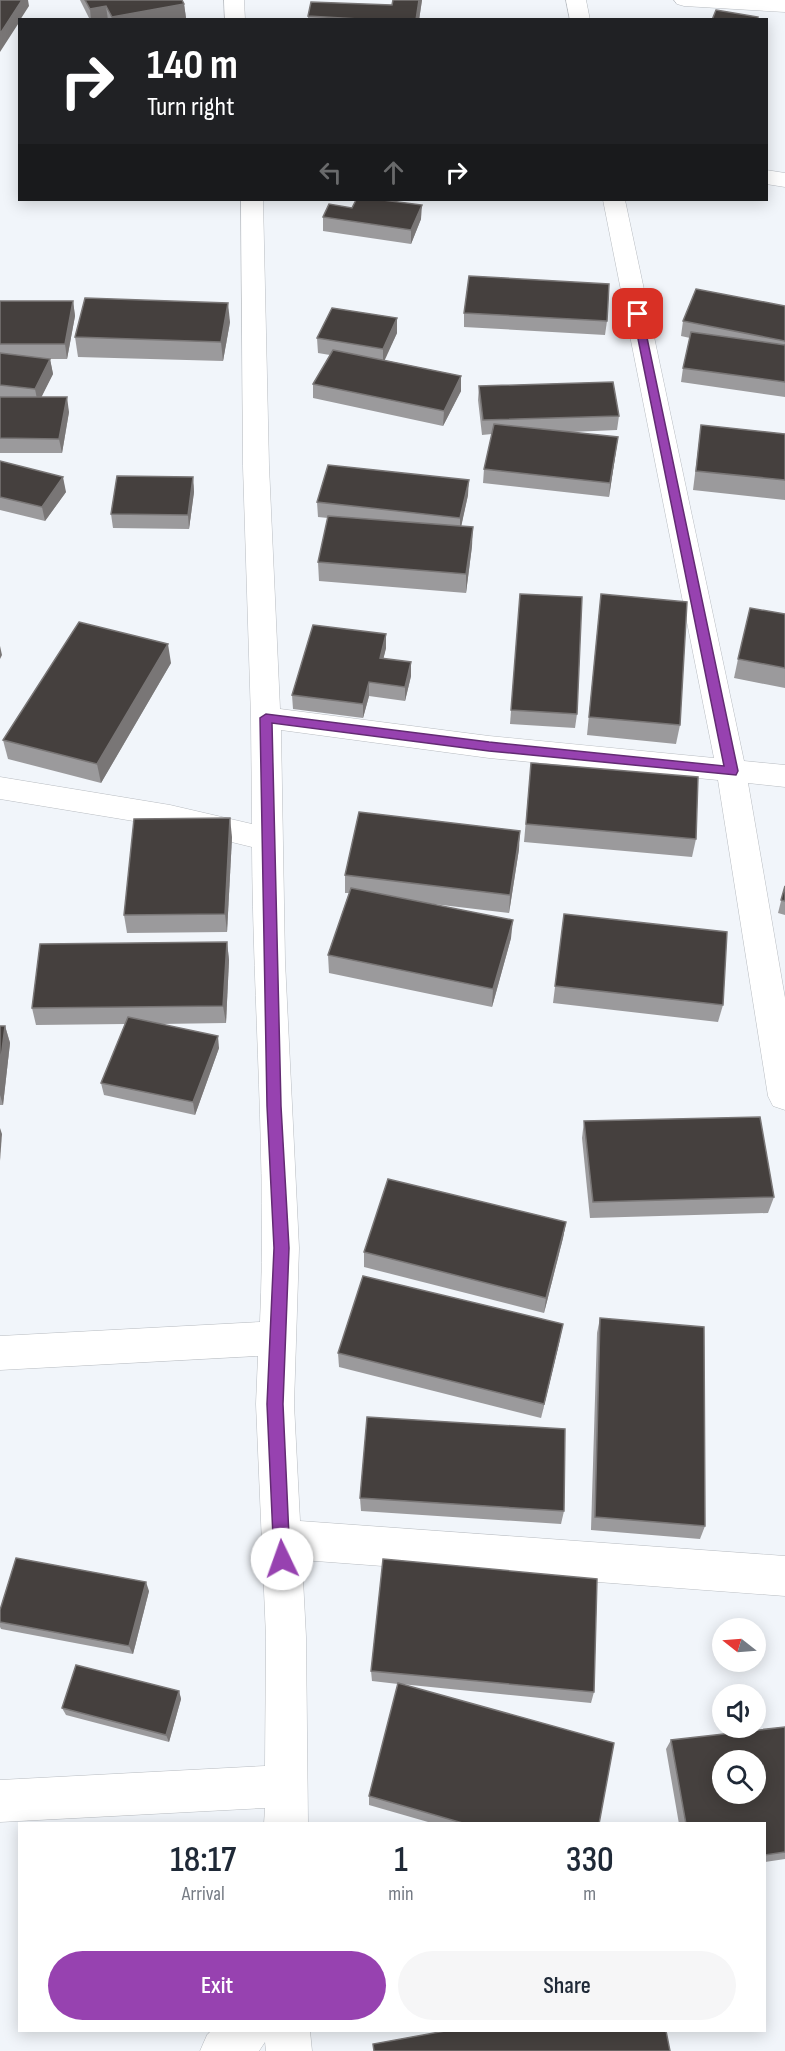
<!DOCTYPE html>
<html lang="en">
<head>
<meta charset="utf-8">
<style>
	:root { --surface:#fff; --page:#f6f6f7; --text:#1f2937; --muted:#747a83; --accent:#9742b0 }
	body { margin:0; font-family:"Sofia Sans Condensed",sans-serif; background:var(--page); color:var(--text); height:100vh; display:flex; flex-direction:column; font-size:22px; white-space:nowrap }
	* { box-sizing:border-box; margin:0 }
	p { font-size:20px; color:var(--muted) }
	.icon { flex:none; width:33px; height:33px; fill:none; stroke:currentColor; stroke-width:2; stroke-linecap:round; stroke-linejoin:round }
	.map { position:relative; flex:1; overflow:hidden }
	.drawer { position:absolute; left:18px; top:1822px; width:748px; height:210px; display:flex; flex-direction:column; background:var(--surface); border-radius:0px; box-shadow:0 3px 15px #0003 }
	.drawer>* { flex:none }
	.banner { position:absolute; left:18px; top:18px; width:750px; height:183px; border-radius:0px; box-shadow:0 3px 15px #0003; background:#202124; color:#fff; overflow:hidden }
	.needle { width:39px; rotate:287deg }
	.fabs { position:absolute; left:712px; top:1618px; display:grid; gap:12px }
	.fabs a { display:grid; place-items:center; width:54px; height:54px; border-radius:50%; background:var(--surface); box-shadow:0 3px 15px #0003; font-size:30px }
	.pin { position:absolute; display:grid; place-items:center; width:51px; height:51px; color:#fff; margin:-26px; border-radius:12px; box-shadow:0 3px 9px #0006 }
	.me { position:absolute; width:66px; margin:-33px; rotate:357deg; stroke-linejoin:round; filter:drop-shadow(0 0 4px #0008) }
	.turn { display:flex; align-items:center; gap:21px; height:126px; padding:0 30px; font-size:27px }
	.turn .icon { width:78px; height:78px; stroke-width:2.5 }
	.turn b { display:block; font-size:42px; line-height:51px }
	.lanes { display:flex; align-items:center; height:57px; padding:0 30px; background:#0003; justify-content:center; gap:30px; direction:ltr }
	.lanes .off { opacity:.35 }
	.eta { display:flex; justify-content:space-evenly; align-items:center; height:102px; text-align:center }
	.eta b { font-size:36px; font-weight:600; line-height:42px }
	.primary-button { display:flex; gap:12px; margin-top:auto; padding:12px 30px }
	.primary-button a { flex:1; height:69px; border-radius:36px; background:var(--accent); color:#fff; font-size:24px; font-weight:600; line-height:69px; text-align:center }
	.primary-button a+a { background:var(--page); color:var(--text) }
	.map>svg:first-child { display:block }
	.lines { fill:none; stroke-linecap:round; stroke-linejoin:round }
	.street-casing { stroke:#b8bcc1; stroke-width:1 }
	.street { fill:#fff; fill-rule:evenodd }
	.wall { fill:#9b9a9c }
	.shaded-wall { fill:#797676 }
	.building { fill:#45403e; stroke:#797676; stroke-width:1.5; fill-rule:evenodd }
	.route { fill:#9742b0; stroke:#622b72; stroke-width:1.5 }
</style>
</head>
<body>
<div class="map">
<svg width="785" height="2051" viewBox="0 0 785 2051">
	<rect width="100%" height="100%" fill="#f1f5fa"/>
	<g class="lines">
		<!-- street casing -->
		<g class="street-casing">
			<g id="street">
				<path d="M224,0H244L245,20H225Z"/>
				<path d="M566,0H586L590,20H570Z"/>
				<path d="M674,0H785V12L684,6L677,4Z"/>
				<path d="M766,170L785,173V187L766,184Z"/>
				<path d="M241,200H263L269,466L280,709L489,736L714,758L603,200H625L744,761L785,765V787L748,783L785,998V1110L773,1106L768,1096L718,780L489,758L281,730L285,961L299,1248L294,1404L300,1521L785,1556V1596L302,1560L306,1637L308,1824H264L265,1808L0,1822V1780L265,1766L266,1637L256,1404L258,1356L0,1370V1336L260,1322C267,1164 253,1005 252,847L170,827L0,799V777L170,805L252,824L251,718L243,466Z"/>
				<path d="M211,2031H310L312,2051H266L265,2042L259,2051H200L207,2035Z"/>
			</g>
		</g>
		<!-- street -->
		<use href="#street" class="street"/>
	</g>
	<!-- wall -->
	<g class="wall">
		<path d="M80,0H182L184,4L186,18L175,20H90Z"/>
		<path d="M422,0L419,20H308V16L392,5Z"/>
		<path d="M323,217L421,219L411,244L323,231Z"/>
		<path d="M0,301H73L75,316L67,359H48H50L53,374L41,397L69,412L62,453H0Z"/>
		<path d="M785,306V397L681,382L683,368L690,338L681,336L683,321Z"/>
		<path d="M464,313L607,321L605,335L464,327Z"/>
		<path d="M230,322L223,361L78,357L75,337Z"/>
		<path d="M397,333L384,360L461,376V391L443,426L313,398V384L330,355L318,353L317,338Z"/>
		<path d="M479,386L619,416L617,430L571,432L618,437L609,497L483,483L484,469L492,434L482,435L478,400Z"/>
		<path d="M701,425L785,434V500L693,490Z"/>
		<path d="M0,461L66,492L45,521L0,510Z"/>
		<path d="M193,477L194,492L189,529L113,528L111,514Z"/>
		<path d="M468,495L461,526L472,546L466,593L319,581L318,562L328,518L318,517L317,502Z"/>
		<path d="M520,594L577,714L575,728L510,724Z"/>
		<path d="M599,614L680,725L676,744L587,735Z"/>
		<path d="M785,614V688L734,678L738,659Z"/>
		<path d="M386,634V648L383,659L411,676L405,701L369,696L363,718L293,709L292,695Z"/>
		<path d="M171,663L101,783L8,759L3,740Z"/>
		<path d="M531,763L696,839L692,857L524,842Z"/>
		<path d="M232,837L227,932L127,933L124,915Z"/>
		<path d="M519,849L509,913L425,903L511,938L492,1007L329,973L328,955L349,893H345V875Z"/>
		<path d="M785,885V915L778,913Z"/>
		<path d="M564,914L723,1005L718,1022L553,1003Z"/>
		<path d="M227,942L229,960L226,1023L160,1024L219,1048L195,1115L104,1095L101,1083L125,1024L36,1025L32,1008Z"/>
		<path d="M0,1026H5L10,1043L3,1105H0Z"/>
		<path d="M584,1121L774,1197L768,1213L590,1218L582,1138Z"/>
		<path d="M566,1222L563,1238L544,1313L364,1267V1252Z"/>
		<path d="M600,1318L705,1526L700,1539L591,1530L597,1333Z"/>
		<path d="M560,1339L541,1418L339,1367L338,1353Z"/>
		<path d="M360,1498L564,1511L561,1524L361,1511Z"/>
		<path d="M149,1591L133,1654L1,1629L0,1627V1610Z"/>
		<path d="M371,1671L594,1692L591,1703L401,1684L599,1824H435L369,1805V1796L398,1684L372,1681Z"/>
		<path d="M179,1691L181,1699L169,1742L66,1715L62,1708Z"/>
		<path d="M785,1727V1859L765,1862V1824H679L666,1749L671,1740Z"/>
	</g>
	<!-- shaded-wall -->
	<g class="shaded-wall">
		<path d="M22,0H28L29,6L20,20V21L0,52V34Z"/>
		<path d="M419,0H422L419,20H416Z"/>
		<path d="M184,4L186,18L175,20H113L112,17Z"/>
		<path d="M106,6L108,20H91L90,9Z"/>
		<path d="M422,205L421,219L411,244V230Z"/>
		<path d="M73,301L75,316L67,359L65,344Z"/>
		<path d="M228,303L230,322L223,361L221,342Z"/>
		<path d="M397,318V333L383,364V349Z"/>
		<path d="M50,359L53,374L38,404L35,389Z"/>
		<path d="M461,376V391L443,426L444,411Z"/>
		<path d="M67,397L69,412L62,453L59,439Z"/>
		<path d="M618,437L616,451L609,497L610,483Z"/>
		<path d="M63,477L66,492L45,521L42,507Z"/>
		<path d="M193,477L194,492L189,529L188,515Z"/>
		<path d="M469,480L468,495L460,532V518Z"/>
		<path d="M473,527L472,546L466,593V574Z"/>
		<path d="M386,634V648L380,673V658Z"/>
		<path d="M168,644L171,663L101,783L97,764Z"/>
		<path d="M0,646L2,655L0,659Z"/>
		<path d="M411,662V676L405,701V687Z"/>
		<path d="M369,682V696L363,718V704Z"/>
		<path d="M230,818L232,837L227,932L225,914Z"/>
		<path d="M520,831L519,849L509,913L510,895Z"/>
		<path d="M513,920L511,938L492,1007L493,989Z"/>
		<path d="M227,942L229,960L226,1023L223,1006Z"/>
		<path d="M5,1026L10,1043L3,1105L0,1095V1067Z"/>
		<path d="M218,1036L219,1048L195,1115L193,1102Z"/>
		<path d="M0,1128L2,1134L0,1161Z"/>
		<path d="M566,1222L563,1238L544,1313L546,1298Z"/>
		<path d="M563,1324L560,1339L541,1418L544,1404Z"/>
		<path d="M146,1582L149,1591L133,1654L129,1646Z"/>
		<path d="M179,1691L181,1699L169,1742L166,1735Z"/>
	</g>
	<!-- building -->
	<g class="building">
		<path d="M0,0H22L0,34Z"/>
		<path d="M85,0H182L184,4L112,17L106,6L90,9Z"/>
		<path d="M393,0H419L416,20H376L308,16L311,2L392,5Z"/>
		<path d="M716,10L758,17L757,20H712Z"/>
		<path d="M356,200H383L422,205L411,230L323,217L329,204L352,208Z"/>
		<path d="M469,276L609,284L607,321L464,313Z"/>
		<path d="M696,289L785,306V341L683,321Z"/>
		<path d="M85,298L228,303L221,342L75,337Z"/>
		<path d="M0,301H73L65,344H0Z"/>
		<path d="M332,308L397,318L383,349L317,338Z"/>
		<path d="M691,332L785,345V382L683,368Z"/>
		<path d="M333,350L461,376L444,411L313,384Z"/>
		<path d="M0,353L50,359L35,389L0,385Z"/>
		<path d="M613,382L619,416L483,420L479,386Z"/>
		<path d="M0,397H67L59,439L0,438Z"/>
		<path d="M494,424L618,437L610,483L484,469Z"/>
		<path d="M701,425L785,434V480L696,471Z"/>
		<path d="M0,461L63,477L42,507L0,497Z"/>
		<path d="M328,465L469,480L460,518L317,502Z"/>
		<path d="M117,476L193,477L188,515L111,514Z"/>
		<path d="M328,516L473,527L466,574L318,562Z"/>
		<path d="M520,594L582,597L577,714L511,710Z"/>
		<path d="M601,594L687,602L680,725L589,717Z"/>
		<path d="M750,608L785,614V668L738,659Z"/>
		<path d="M79,622L168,644L97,764L3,740Z"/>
		<path d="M313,625L386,634L380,658L411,662L405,687L369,682L363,704L292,695Z"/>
		<path d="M531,763L698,777L696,839L526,824Z"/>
		<path d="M359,812L520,831L510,895L345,875Z"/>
		<path d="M230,818L225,914L124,915L134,819Z"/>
		<path d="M785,886V901L781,900Z"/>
		<path d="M351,888L513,920L493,989L328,955Z"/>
		<path d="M564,914L727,932L723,1005L555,986Z"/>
		<path d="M227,942L223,1006L32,1008L40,944Z"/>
		<path d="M128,1017L218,1036L193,1102L101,1083Z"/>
		<path d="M0,1026H5L0,1067Z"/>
		<path d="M760,1117L774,1197L593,1202L584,1121Z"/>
		<path d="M388,1179L566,1222L546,1298L364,1252Z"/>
		<path d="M363,1276L563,1324L544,1404L338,1353Z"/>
		<path d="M600,1318L704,1327L705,1526L595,1517Z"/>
		<path d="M367,1417L565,1429L564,1511L360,1498Z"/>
		<path d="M16,1558L146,1582L129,1646L0,1622V1610Z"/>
		<path d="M383,1559L597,1579L594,1692L371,1671Z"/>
		<path d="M76,1665L179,1691L166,1735L62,1708Z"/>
		<path d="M398,1683L614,1743L599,1824H466L369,1796Z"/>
		<path d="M785,1727V1852L765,1855V1824H686L671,1740ZM723,1761H756V1794H723Z"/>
		<path d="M445,2031H666L670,2051H374L373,2044Z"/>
	</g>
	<!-- route -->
	<path class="route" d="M638,311L642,314L738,771L736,775L489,751L272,723L281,1106L289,1248L283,1404L290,1559L288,1565L282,1567L276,1565L274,1559L267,1404L274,1248L267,1106L260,718L266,714L489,742L724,766L633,314Z"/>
</svg>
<div class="fabs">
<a><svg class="needle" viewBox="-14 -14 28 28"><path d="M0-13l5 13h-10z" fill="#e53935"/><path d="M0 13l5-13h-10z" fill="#747a83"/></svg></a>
<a><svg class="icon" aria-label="sound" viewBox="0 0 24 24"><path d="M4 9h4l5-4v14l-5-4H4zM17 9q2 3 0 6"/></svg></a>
<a><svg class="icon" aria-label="search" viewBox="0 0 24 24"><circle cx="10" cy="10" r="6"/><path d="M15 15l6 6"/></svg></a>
</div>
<div class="pin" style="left:638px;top:314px;background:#d93025"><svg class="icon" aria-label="arrive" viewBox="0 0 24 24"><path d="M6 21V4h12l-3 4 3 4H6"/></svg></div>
<svg class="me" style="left:282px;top:1559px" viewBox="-20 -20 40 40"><circle r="19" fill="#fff"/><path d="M0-13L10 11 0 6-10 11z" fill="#9742b0"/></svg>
<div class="banner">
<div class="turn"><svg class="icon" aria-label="right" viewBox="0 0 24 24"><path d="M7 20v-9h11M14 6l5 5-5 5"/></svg><div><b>140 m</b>Turn right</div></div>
<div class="lanes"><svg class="icon off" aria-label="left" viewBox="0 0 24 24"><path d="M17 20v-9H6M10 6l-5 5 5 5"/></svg><svg class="icon off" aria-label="ahead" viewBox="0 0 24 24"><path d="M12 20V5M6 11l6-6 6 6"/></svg><svg class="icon" aria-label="right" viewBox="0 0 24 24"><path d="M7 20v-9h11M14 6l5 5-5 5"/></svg></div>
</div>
<section class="drawer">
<div class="eta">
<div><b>18:17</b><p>Arrival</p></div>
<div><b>1</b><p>min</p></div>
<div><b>330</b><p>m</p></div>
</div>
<div class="primary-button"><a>Exit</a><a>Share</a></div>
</section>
</div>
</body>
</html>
